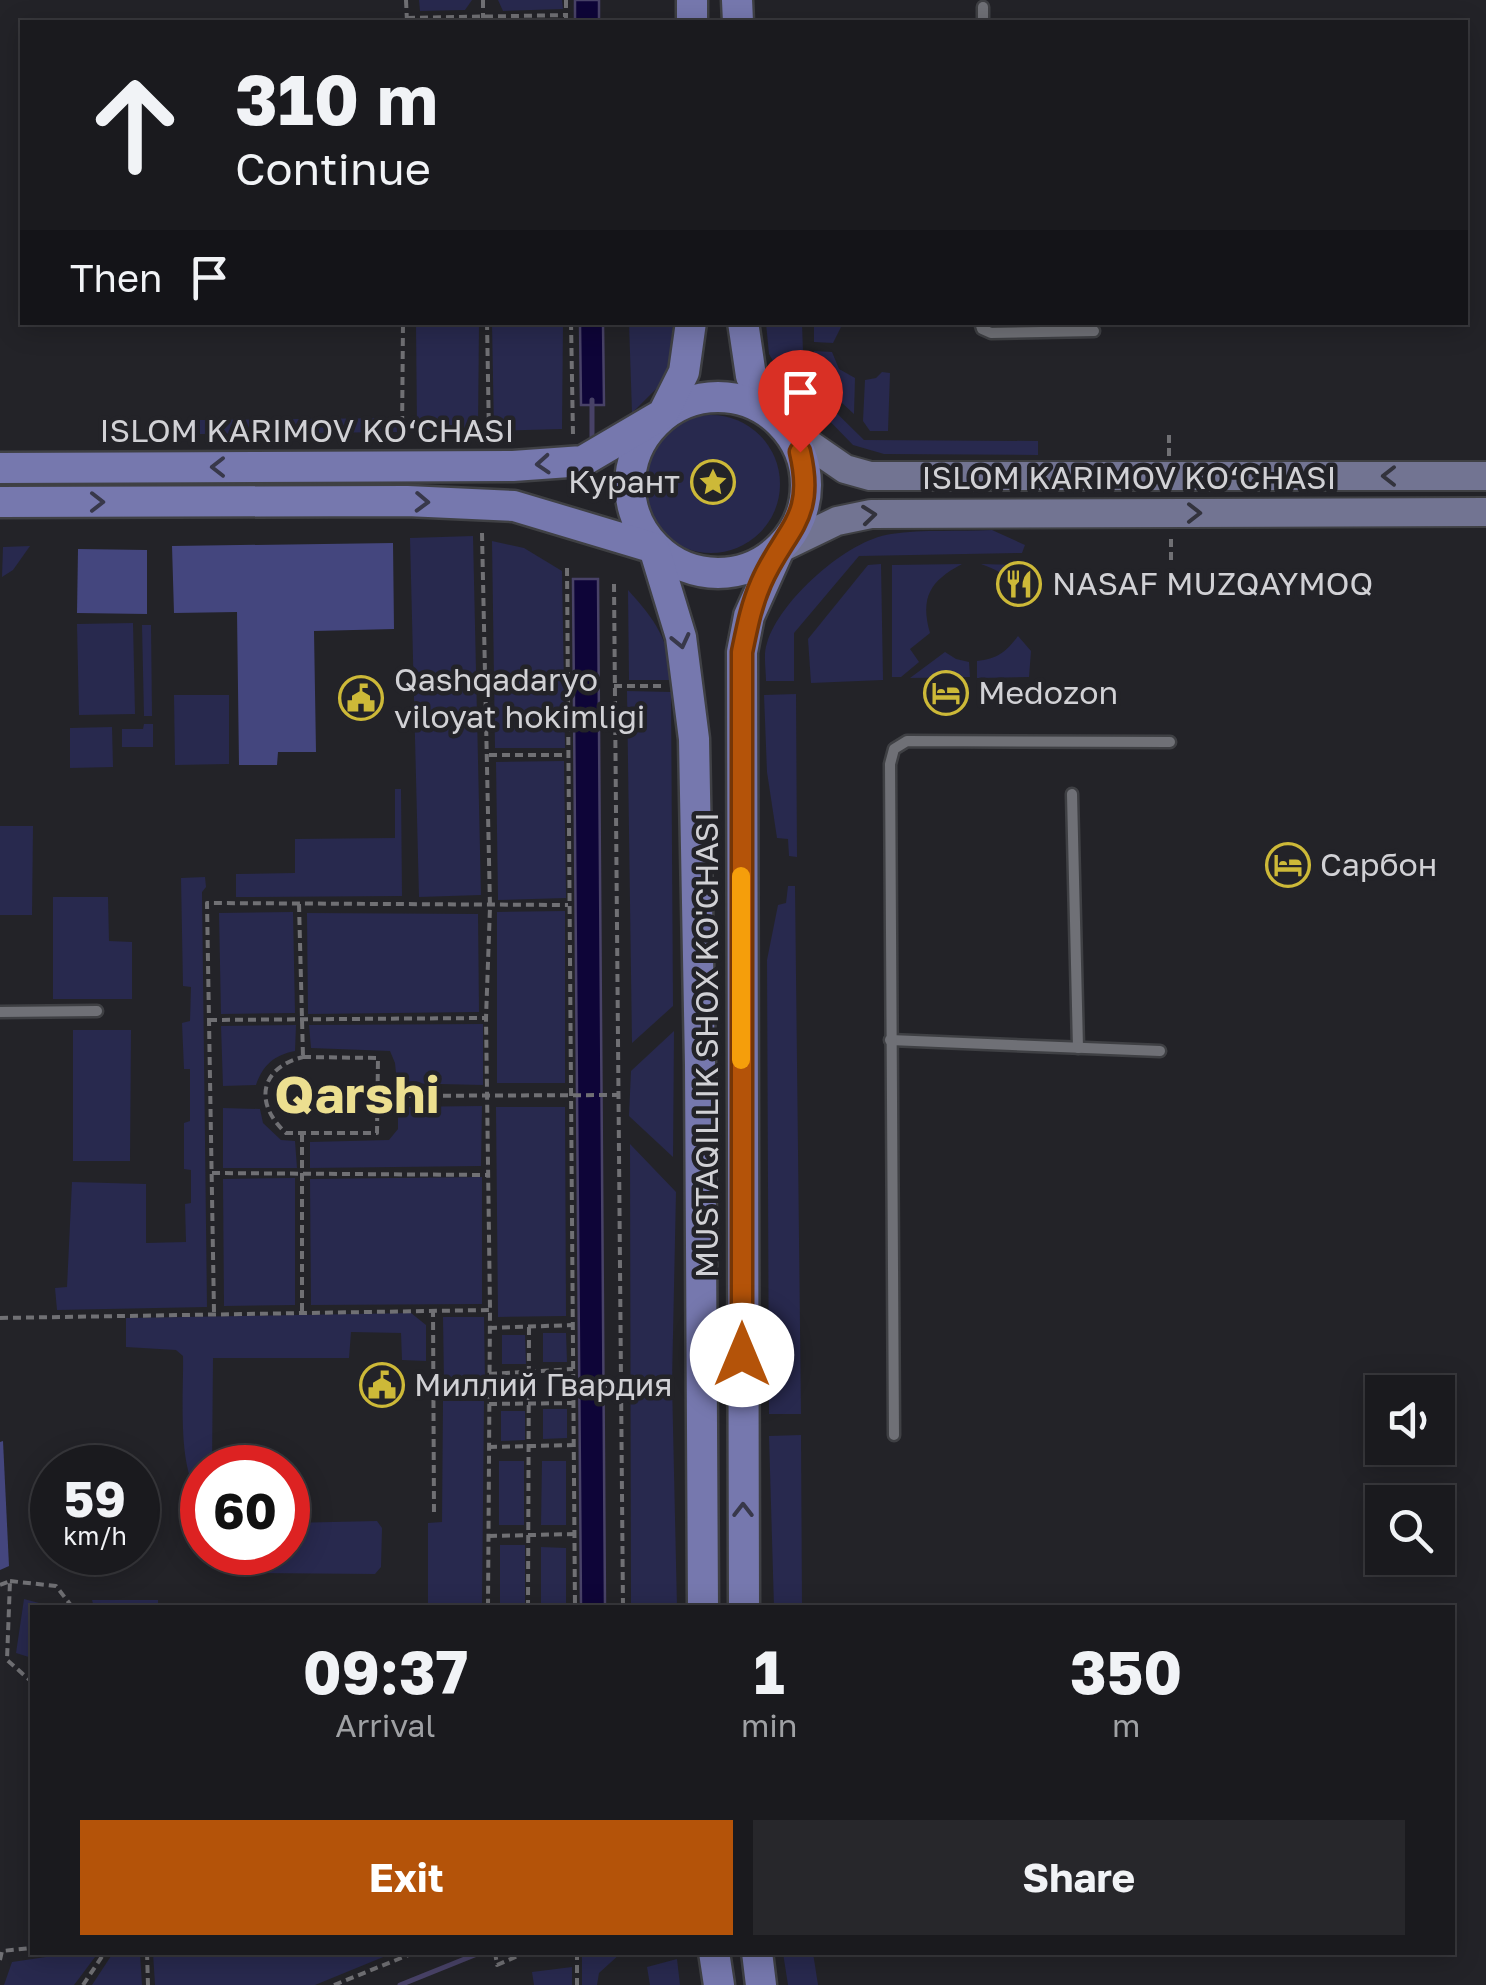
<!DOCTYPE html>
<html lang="en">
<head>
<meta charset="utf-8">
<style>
	:root { --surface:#1a1a1e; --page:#27272b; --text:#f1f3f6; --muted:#9fa1a4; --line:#38383c; --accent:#b45309 }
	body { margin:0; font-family:"Golos Text",sans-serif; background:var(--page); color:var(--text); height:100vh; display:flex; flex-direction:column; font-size:38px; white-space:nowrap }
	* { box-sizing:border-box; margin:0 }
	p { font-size:32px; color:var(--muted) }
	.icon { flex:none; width:55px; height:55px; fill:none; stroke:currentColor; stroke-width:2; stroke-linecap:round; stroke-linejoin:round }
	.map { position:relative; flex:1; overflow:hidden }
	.side { position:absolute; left:30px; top:1605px; width:1425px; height:350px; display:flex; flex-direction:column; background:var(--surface); border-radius:0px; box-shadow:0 5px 25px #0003,0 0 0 2px var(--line) }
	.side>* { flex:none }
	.banner { position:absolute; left:20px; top:20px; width:1448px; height:305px; border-radius:0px; box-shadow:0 5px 25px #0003,0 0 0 2px var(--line); background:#1a1a1e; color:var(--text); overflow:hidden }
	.buttons { position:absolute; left:1365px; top:1375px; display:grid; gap:20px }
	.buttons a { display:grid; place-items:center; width:90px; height:90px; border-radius:0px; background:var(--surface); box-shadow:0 5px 25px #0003,0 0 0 2px var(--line); font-size:50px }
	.speed { position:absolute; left:30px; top:1445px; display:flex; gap:20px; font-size:50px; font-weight:700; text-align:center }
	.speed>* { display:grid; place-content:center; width:130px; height:130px; border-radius:50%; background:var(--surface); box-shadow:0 5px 25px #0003,0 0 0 2px var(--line); line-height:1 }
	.speed small { font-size:25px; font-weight:400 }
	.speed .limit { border:15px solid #d22; background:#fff; color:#111 }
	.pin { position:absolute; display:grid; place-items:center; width:85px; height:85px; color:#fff; margin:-102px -42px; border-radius:50% 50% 50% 0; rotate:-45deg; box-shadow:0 0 10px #0007 }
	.pin .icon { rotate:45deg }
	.me { position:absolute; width:110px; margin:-55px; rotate:0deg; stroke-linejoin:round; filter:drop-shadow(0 0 8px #0008) }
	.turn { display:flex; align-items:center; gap:35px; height:210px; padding:0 50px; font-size:45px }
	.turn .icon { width:130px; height:130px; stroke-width:2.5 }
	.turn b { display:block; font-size:70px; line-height:85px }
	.then { display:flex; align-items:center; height:95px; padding:0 50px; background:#0003; gap:20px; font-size:38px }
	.eta { display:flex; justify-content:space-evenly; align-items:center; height:170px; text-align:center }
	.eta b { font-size:60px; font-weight:700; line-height:70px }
	.primary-button { display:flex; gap:20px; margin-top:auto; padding:20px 50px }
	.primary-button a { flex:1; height:115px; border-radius:0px; background:var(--accent); color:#fff; font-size:40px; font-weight:700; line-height:115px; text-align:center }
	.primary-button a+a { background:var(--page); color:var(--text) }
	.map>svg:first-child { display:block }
	.green { fill:#28294e }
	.forest { fill:#44467e }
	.water { fill:#0e0538; stroke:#484267; stroke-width:2.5 }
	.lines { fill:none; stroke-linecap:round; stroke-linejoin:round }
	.stream { stroke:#484267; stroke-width:5 }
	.lane-casing { stroke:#3f4044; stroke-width:15 }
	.secondary-casing { stroke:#3f4044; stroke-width:32 }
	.primary-casing { stroke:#3f4044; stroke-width:35 }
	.path { stroke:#707074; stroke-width:4; stroke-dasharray:8 5; stroke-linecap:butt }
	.lane { stroke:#6f7076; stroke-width:10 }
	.secondary { stroke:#727492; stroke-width:28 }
	.primary { stroke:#7678ae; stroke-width:30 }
	.oneway { stroke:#38384a }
	.oneway2 { stroke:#33333d }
	.route-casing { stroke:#753606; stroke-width:25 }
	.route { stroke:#b45309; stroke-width:18 }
	.slow { stroke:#f59e0b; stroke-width:18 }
	.labels { text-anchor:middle; stroke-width:9; stroke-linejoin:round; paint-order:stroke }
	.street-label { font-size:32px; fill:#d1d1d5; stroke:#232328 }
	.poi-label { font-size:32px; fill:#d1d1d5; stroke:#232328; text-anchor:start }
	.town-label { font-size:52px; font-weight:bold; fill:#ecdf90; stroke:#232328 }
</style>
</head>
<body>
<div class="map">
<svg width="1486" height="1985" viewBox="0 0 1486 1985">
	<rect width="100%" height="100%" fill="#232328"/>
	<!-- green -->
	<g class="green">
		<path d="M419,0H472L465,10L420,11Z"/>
		<path d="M498,0H562L563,9L503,11Z"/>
		<path d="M416,323H479L478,428L417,429Z"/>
		<path d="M492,323H563L562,429L494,431Z"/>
		<path d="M629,323H673L668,377L632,413Z"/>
		<path d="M766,323H802L804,381L864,440L1038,441V455L884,454L853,445L776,366L769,354Z"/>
		<path d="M814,323V322L850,323L841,327L833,343L814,342Z"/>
		<path d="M814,351L832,352L839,369L855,378L854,414L814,377Z"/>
		<path d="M882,372L890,373L888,431H870L863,421L865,380L876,378Z"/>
		<circle cx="711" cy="484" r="69"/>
		<path d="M396,418L397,432L200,434V420Z"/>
		<path d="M992,530L1025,545L1022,553L859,556L794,633V681H766C766,669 763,654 767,643C780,600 847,540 891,534C924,529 959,532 992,530Z"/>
		<path d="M473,536L481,895L419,897L410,538Z"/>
		<path d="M492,541L524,548L562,571L565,748H495Z"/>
		<path d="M30,546L13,570L2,577L3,547Z"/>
		<path d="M881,564L883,680L811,683L808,639L868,565Z"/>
		<path d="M962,564C930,581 920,597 930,633L910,649L919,662L901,677H892V565Z"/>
		<path d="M981,564L1021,565L1022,589L1018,590C1009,575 997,570 981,564Z"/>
		<path d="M628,590C656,621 668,638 672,680H629Z"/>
		<path d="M133,623L135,714L79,715L77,624Z"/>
		<path d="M142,625H151L152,716H144Z"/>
		<path d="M1018,636L1031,651L1029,677L977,678V661C997,659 1006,652 1018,636Z"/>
		<path d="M945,652L956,659L969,662L970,677L910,678Z"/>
		<path d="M627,691L671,692L673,1006L632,1043Z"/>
		<path d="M796,694L797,857L789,856L788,839L777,838L767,772L764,695Z"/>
		<path d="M229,695V764L175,765L174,695Z"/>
		<path d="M144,724H153V747H122V729H143Z"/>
		<path d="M112,727L113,767L70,768V728Z"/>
		<path d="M564,761L566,898L498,900L496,762Z"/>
		<path d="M395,789H401L402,896L236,897V874L295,873V839L395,838Z"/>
		<path d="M0,826H33L32,915H0Z"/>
		<path d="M205,877L206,887L202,892L207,1307L57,1310L55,1288L67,1287L72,1182L146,1184V1243L186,1242L185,1204L191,1203V1170L184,1169V1123L190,1121V1069H184L182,1023L190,1021L191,987L183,986L181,878Z"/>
		<path d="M788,886H795L801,1414H769L767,960L778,905L786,903Z"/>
		<path d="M53,897H108L109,941L132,942V999H53Z"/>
		<path d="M565,911V1083H497V912Z"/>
		<path d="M293,912L295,1013L221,1014L219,913Z"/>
		<path d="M307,913L478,914L479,1012L308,1014Z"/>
		<path d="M483,1024V1085L397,1083L395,1063L390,1051L311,1048L309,1025Z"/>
		<path d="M296,1025L295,1051C274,1055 263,1065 256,1085L223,1086L221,1026Z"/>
		<path d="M73,1030H131L130,1161H73Z"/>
		<path d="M674,1031L673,1157L629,1116L631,1071Z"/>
		<path d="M482,1106L481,1166L310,1168V1142L389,1140L398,1129V1107Z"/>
		<path d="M496,1107H565L566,1316L498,1317Z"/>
		<path d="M223,1108L260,1109L263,1123L281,1140L295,1141L297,1168H223Z"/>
		<path d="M630,1144L676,1192L672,1382L677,1607H631Z"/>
		<path d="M482,1177V1304L311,1305L310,1179Z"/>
		<path d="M295,1178V1305L224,1306L223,1179Z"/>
		<path d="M411,1313L426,1325V1361L402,1360L401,1333L351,1332L349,1358H213L212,1467L202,1468V1497C176,1475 184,1391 183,1356L176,1350L126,1347V1318Z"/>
		<path d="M443,1317H484L485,1383H444Z"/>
		<path d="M543,1333H566L567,1362H543Z"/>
		<path d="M502,1335H525L526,1364H502Z"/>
		<path d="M443,1401H484L482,1607H428V1523L442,1522Z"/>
		<path d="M543,1409H567V1438L543,1439Z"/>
		<path d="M501,1411H525V1440L501,1441Z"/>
		<path d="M801,1435L802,1607H774L769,1436Z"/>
		<rect x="499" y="1461" width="25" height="64"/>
		<path d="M542,1461H566V1525H541Z"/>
		<path d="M377,1521L382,1528L381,1567L375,1574L242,1573L237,1567V1553L288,1552V1523Z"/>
		<rect x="500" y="1545" width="25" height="62"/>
		<path d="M541,1547L566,1548V1607H541Z"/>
		<path d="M24,1599L54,1607L32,1608V1658L16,1653Z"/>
		<path d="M92,1600H158V1607H94Z"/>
		<path d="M50,1953H98L74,1985H4L12,1962L46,1957Z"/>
		<path d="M113,1953H140L142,1985H92Z"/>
		<path d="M153,1953V1952L393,1953L315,1985H155Z"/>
		<path d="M582,1953V1952L621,1953L599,1973L597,1985H582Z"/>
		<path d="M783,1953H813L818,1985H788Z"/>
		<path d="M677,1959L680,1985H650L647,1967Z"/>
		<path d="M572,1967V1985H534L532,1972Z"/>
	</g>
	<!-- forest -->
	<g class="forest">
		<path d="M393,543L394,629L314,631L316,752H278L277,765H239L237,612L174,613L172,546Z"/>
		<path d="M78,549L147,550V614L77,613Z"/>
		<path d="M3,1441L9,1566L0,1570V1442Z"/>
	</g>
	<!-- water -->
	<g class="water">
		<rect x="575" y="0" width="24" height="22"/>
		<path d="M580,323H603L604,405H581Z"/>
		<path d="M573,579H598L605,1608L581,1607Z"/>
	</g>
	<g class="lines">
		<!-- stream -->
		<g class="stream">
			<path d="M592,400V437"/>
			<path d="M400,1985L482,1952"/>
		</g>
		<!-- lane casing -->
		<g class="lane-casing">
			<g id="lane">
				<path d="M983,22V7"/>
				<path d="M980,322L982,329L991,333L1094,331"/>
				<path d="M1072,794L1078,1048"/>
				<path d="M0,1012L97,1011"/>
				<path d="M890,1040L1160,1051"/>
				<path d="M894,1435L890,764L894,749L907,741L1170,742"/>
			</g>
		</g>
		<!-- secondary casing -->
		<g class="secondary-casing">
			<g id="secondary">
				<path d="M787,429L845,469L870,476H1486"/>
				<path d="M779,549L837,521L871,514L1486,512"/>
			</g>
		</g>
		<!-- primary casing -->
		<g class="primary-casing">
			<g id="primary">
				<path d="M692,0V22"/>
				<path d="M737,0L738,22"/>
				<path d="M743,322L751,376L777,414"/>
				<circle cx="718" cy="485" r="88"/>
				<path d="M0,468L513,466L583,461L663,414L684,372L691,322"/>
				<path d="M0,502L407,501L514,506L654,548L681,637L694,739L700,1065L703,1608"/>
				<path d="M744,1608L742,652L749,616L779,549"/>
				<path d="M714,1952L719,1985"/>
				<path d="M757,1952L761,1985"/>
			</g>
		</g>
		<!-- path -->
		<g class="path">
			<path d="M406,0L407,22"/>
			<path d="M483,0V22"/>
			<path d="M566,0V22"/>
			<path d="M407,18L566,15"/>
			<path d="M487,322L489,436"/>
			<path d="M571,322L573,435"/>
			<path d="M1169,435V456"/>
			<path d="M402,437L403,322"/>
			<path d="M482,533L490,907L486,1018L490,1310L488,1608"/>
			<path d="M1171,539V560"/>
			<path d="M567,568L575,1608"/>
			<path d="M614,584L623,1608"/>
			<path d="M614,686H665"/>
			<path d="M489,755H568"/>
			<path d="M299,904L303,1057"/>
			<path d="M209,1020L484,1018"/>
			<path d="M303,1057L378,1058L377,1133H286C254,1104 259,1068 303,1057Z"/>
			<path d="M378,1096L618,1095"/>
			<path d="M212,1173L487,1175"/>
			<path d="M433,1309L434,1514"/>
			<path d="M302,1311V1135"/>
			<path d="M214,1312L207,903L568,905"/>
			<path d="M0,1318L490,1310"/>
			<path d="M489,1328L573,1325"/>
			<path d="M489,1374L573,1369"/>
			<path d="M575,1386H620"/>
			<path d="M489,1404L574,1403"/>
			<path d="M489,1447L574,1445"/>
			<path d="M489,1536L575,1534"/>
			<path d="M10,1581L56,1586L73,1608"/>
			<path d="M0,1585L10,1581L7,1660L32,1682"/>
			<path d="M528,1608L529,1326"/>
			<path d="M147,1952L148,1985"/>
			<path d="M495,1952L497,1965L527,1952"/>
			<path d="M577,1952V1985"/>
			<path d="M0,1960L2,1951L32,1948"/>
			<path d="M83,1985L105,1952"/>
			<path d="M334,1985L416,1952"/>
		</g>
		<!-- lane -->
		<use href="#lane" class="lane"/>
		<!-- secondary -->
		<use href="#secondary" class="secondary"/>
		<!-- primary -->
		<use href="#primary" class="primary"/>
	</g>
	<!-- one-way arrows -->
	<defs><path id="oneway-chevron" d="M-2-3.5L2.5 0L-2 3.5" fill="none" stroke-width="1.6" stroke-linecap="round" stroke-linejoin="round" transform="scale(2.5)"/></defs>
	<g class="oneway">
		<use href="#oneway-chevron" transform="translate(543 464) rotate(176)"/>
		<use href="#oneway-chevron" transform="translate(218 467) rotate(180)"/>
		<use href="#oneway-chevron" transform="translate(97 502)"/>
		<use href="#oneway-chevron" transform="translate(422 502) rotate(2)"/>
		<use href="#oneway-chevron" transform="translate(681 641) rotate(77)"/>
		<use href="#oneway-chevron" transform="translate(743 1510) rotate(-90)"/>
	</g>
	<g class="oneway2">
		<use href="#oneway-chevron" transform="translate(1389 476) rotate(-180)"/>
		<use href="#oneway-chevron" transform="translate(1194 513)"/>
		<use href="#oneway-chevron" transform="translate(869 515) rotate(-6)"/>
	</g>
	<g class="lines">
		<!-- route casing -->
		<g class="route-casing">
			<path id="route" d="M742,1355V652C747,628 751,606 761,583C785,528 816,520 800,452"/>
		</g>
		<!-- route -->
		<use href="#route" class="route"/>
		<!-- slow -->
		<path class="slow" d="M741,876V1060"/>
	</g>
	<!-- icons -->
	<defs>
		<g id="sight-ring" transform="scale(2.25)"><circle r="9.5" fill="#232328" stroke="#cdb938" stroke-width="1.5"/><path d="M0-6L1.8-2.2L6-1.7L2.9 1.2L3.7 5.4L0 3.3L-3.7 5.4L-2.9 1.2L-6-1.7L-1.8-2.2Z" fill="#cdb938"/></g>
		<g id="restaurant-ring" transform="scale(2.25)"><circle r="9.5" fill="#232328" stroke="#cdb938" stroke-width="1.5"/><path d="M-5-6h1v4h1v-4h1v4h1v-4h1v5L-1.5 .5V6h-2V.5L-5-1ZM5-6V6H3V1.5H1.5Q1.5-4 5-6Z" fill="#cdb938"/></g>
		<g id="hotel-ring" transform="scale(2.25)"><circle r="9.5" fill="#232328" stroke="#cdb938" stroke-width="1.5"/><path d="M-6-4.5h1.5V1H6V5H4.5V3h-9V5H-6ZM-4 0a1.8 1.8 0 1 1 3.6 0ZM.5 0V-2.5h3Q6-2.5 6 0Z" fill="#cdb938"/></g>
		<g id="civic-ring" transform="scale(2.25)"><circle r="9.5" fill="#232328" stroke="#cdb938" stroke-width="1.5"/><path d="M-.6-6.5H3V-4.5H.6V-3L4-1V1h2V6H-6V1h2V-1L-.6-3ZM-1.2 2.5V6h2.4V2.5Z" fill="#cdb938"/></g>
	</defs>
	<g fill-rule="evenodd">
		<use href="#sight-ring" x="713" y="482"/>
		<use href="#restaurant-ring" x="1019" y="584"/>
		<use href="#hotel-ring" x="946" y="693"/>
		<use href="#civic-ring" x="361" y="698"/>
		<use href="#hotel-ring" x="1288" y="865"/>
		<use href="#civic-ring" x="382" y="1385"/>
	</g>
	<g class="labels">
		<!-- street labels -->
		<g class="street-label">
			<text x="307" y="442">ISLOM KARIMOV KO‘CHASI</text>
			<text x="1129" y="489">ISLOM KARIMOV KO‘CHASI</text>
			<text transform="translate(707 1045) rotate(-90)" y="11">MUSTAQILLIK SHOX KO'CHASI</text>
		</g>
		<!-- poi labels -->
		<g class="poi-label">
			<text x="680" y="493" text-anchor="end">Курант</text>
			<text x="1052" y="595">NASAF MUZQAYMOQ</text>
			<text x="394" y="691">Qashqadaryo<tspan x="394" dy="37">viloyat hokimligi</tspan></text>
			<text x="978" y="704">Medozon</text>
			<text x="1320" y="876">Сарбон</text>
			<text x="414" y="1396">Миллий Гвардия</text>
		</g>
		<!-- town labels -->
		<g class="town-label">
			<text x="357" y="1113">Qarshi</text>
		</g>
	</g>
</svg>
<div class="buttons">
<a><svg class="icon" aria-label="sound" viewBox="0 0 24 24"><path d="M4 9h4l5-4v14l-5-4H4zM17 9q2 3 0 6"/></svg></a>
<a><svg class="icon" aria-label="search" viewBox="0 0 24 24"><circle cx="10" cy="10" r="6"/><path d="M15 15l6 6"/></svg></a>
</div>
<div class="speed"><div>59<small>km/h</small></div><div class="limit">60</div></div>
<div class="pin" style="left:800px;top:452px;background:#d93025"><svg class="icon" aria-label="arrive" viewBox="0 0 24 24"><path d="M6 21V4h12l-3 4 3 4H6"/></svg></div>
<svg class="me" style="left:742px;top:1355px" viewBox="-20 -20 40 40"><circle r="19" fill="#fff"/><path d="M0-13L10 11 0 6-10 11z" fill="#b45309"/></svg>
<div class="banner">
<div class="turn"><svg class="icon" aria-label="ahead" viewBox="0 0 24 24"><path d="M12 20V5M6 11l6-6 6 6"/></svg><div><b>310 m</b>Continue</div></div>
<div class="then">Then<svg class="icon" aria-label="arrive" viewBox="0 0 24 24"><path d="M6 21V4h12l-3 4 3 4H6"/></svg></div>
</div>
<section class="side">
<div class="eta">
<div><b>09:37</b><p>Arrival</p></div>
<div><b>1</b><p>min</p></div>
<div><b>350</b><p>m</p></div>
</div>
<div class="primary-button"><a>Exit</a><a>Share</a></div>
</section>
</div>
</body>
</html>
